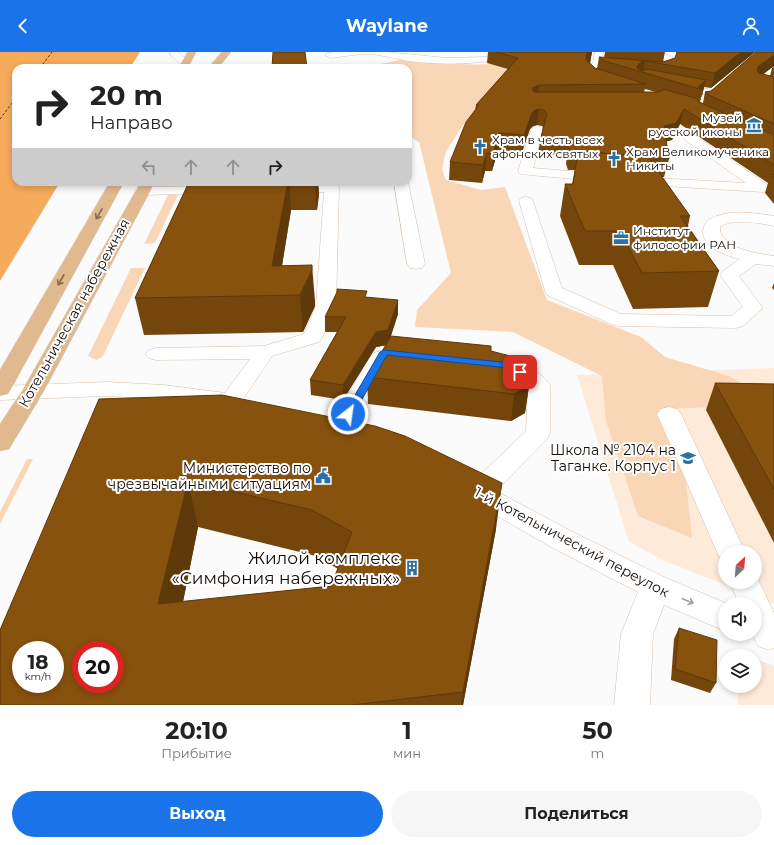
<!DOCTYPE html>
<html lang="ru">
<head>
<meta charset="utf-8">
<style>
	:root { --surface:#fff; --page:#f6f6f6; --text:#222; --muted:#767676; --accent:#1a73e8 }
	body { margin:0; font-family:Montserrat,sans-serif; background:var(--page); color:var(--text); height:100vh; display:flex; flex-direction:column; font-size:15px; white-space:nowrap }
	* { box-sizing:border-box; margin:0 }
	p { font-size:13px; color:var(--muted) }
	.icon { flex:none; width:22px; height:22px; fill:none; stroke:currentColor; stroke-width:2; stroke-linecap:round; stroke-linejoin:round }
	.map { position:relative; height:653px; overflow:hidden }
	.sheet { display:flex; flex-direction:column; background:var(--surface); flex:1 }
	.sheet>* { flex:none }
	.top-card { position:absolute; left:12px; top:12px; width:400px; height:122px; border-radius:12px; box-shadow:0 2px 6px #0003; background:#fff; color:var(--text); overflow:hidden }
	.needle { width:26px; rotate:26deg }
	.tools { position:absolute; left:718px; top:493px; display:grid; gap:8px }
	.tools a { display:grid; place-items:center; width:44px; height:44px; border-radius:50%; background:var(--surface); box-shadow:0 2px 6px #0003; font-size:20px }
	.speed { position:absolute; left:12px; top:589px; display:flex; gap:8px; font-size:20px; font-weight:700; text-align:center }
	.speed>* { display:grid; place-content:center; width:52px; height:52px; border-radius:50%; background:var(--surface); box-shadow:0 2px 6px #0003; line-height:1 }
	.speed small { font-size:10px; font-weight:400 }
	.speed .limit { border:6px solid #d22; background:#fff; color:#111 }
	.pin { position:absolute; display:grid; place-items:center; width:34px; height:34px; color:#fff; margin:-17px; border-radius:8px; box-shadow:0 2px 6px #0006 }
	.me { position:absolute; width:44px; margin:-22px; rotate:30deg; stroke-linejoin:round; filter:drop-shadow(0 0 3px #0008) }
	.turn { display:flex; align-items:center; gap:14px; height:84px; padding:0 12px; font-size:18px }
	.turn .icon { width:52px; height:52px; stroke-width:2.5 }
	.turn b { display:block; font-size:28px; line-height:34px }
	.lanes { display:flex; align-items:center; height:38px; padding:0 12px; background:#0003; justify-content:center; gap:20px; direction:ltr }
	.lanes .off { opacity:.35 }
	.eta { display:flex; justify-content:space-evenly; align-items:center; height:68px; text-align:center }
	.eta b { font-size:24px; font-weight:700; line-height:28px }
	.button { display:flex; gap:8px; margin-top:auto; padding:8px 12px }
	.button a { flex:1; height:46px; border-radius:24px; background:var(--accent); color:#fff; font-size:16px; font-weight:700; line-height:46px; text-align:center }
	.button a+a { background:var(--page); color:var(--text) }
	header { display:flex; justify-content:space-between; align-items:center; height:52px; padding:0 12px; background:var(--accent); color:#fff; font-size:18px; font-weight:700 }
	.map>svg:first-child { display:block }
	.built { fill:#feead9; fill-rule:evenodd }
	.green { fill:#f9d6b6 }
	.water { fill:#f5aa5c }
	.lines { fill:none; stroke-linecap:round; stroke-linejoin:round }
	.ferry { stroke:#4e300f; stroke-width:1; stroke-dasharray:2.5 2; stroke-linecap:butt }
	.minor-casing { stroke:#d8bea7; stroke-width:1 }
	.major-casing { stroke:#dad8d7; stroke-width:1 }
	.minor { fill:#fff; fill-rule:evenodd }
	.major { fill:#e1b98e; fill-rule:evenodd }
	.wall { fill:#74460c; fill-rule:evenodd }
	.shaded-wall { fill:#5e390a }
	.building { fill:#87510e; stroke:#5e390a; fill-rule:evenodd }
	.oneway { stroke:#856b50 }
	.oneway2 { stroke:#a19e9b }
	.route { fill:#1a73e8; stroke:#114b97 }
	.labels { text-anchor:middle; stroke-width:4; stroke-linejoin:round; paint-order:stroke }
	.far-poi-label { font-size:12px; fill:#150c05; stroke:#fff; text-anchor:start }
	.street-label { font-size:14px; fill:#150c05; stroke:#fff }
	.poi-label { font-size:14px; fill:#150c05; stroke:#fff; text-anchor:end }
	.near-poi-label { font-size:17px; fill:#150c05; stroke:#fff; text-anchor:end }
</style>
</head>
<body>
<header><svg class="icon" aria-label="back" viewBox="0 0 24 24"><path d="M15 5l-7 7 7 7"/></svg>Waylane<svg class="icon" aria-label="person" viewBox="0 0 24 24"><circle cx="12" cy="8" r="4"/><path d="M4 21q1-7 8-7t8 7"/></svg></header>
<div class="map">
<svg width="774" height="653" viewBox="0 0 774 653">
	<rect width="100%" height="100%" fill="#fbfbfb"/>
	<!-- built -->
	<g class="built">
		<path d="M774,316V552L665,509L629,490L577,323ZM725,500H755V530H725Z"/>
		<path d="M755,607L774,614V653H738V634H755Z"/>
	</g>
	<!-- green -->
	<g class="green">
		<path d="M404,7C450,14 497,14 544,8L466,69L446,99L442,117L446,128L481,138L505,135L547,248L641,285L665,305L729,324L765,345L718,355L659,357L685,419L692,486L638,464L606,369L602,324L513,280L415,275L417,258L451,221L419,90L408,83V16H372L371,14Z"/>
		<path d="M168,143H178L155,191L144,192Z"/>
		<path d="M131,216H145L103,304L97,308L88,304Z"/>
		<path d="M27,407H33L0,472V460Z"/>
	</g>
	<!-- water -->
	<path class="water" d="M0,0H140L130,16H16V130H60L0,229Z"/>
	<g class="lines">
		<!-- ferry -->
		<g class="ferry">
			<path d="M40,16L52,0"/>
			<path d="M0,67L16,46"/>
		</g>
		<!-- minor casing -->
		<g class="minor-casing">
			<g id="minor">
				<path d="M170,0H178L191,12L186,15C181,13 176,7 171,4Z"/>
				<path d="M336,0H386L447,6L486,5L513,0H528L527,2C488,12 449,14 409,9C396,7 379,2 367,2C355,2 342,5 330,6L325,3L327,1Z"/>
				<path d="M595,0H603L602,12L596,16L595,21L613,28L614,30L613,32H605L587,24L585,22L586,15L593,11Z"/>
				<path d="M631,0L664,1L674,7L670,20L659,23L644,21L642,19L644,17L663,16L664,8L634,5L629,2Z"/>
				<path d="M774,15V23L765,31L774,33V39L755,34L754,32L755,30L771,16Z"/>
				<path d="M673,31L713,38L718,41L713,44L669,36L668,34L669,32Z"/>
				<path d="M537,74L541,75L543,78L533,116L604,122L609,123L611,126L609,129L604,130L520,122L518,119L531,78L533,75Z"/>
				<path d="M689,81L693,82L768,133L770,136L768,139L763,140L631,132L629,129L631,126L636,125L746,131L685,88L683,85L685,82Z"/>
				<path d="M394,130H408L425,212L422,216L416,217L410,216L407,212Z"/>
				<path d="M332,132L337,133L339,136L336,254L322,286L319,290L272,304L239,353L227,355L164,347L107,344L0,348V334L107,330L164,333L225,341L250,307L156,308L149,306L145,302L149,298L156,296L264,294L304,282L316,254L324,140L288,141L283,140L281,137L283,134L288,133Z"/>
				<path d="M214,134L219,135L221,138L219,141L142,143L137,142L135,139L137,136L142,135Z"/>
				<path d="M526,145L531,146L533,149L562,236L621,262L731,264L743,255L720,223L723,219L740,207C727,204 701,195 703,178C704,173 707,168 712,166C730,157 755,161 774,164V174C760,171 731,166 720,175C718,196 759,202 774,204V214L756,212L739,224L763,256L743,274L736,276L618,274L611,272L547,243L545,239L519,149L521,146Z"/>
				<path d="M381,299L388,301L392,305L351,379L348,385L339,387L330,385L327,379L370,305L374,301Z"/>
				<path d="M504,307C519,309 542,320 550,333V381L547,387L496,439L573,480L666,526L728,552H725V579L664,553L653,582L650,653H614L621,582L638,540L553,496L469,448L464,445L460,438L464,431L474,429L526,379L528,335L505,320L496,318L493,313L496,308Z"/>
				<path d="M669,355L677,357L681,362L745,500H725V509L721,508L717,500L657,362L661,357Z"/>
				<path d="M755,521L774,561V596L769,598L758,594L752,582H755V552H739L730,530H755Z"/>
			</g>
		</g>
		<!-- major casing -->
		<g class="major-casing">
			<g id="major">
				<path d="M188,0H196L188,16H178Z"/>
				<path d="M222,0H231L218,16H208Z"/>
				<path d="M110,130H124L11,337L8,342L0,344V318Z"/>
				<path d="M141,130H155L44,339L9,397L0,399V372L22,339Z"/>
			</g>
		</g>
		<!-- minor -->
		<use href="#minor" class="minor"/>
		<!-- major -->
		<use href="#major" class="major"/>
	</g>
	<!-- wall -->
	<g class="wall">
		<path d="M488,0H592L590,11L595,16L597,17L599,5L604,6L605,0H665L663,10L755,0L711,36L704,35L700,50L703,51L705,40L711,39L774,0V14L763,22L770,24L772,16L774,15V152L765,141L768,131L680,72L672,88L666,89L669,107L664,125H662L690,164L688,174L719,219L708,255L633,257L613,213H579L560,164L565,132H572L575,118H568L566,112L567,104L538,101L541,85L543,76L542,74L537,73L533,74L530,77L522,100L498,98L492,119H485L482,131L449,128L450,110L475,58L476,53L508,17L487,11ZM645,37L656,40H644Z"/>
		<path d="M189,130H320V131H318L319,142L317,158H291L282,214L315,249V254L303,280L144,283L135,246Z"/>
		<path d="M774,231V238L772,236Z"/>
		<path d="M367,245L398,262L390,286L491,299L529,334L525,361L511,369L368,352L367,325L386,293L376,295L343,348L311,343L310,328L337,280H325V265Z"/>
		<path d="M715,331L774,332V491L706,358Z"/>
		<path d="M99,347L496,477L463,653H0ZM198,475L316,504L338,517L331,534L183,550Z"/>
		<path d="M679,576L716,631L710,641L671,628L674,587Z"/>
	</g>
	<!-- shaded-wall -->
	<g class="shaded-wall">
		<path d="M589,0H592L590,11L585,15L587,1Z"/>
		<path d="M741,0H755L711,36L715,21Z"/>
		<path d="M774,3V14L754,29L758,15Z"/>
		<path d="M645,9L643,20L636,18L637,14L641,10Z"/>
		<path d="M706,28L702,44L701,45L703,38L698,35Z"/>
		<path d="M539,33L537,48L532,36Z"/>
		<path d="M539,57L537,73L533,74L530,77L522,100L524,83L532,61L535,58Z"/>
		<path d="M684,57L680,72L672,88L660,91L664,74Z"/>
		<path d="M499,81L498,98L492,119L493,102Z"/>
		<path d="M487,101L485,119L482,131L483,113Z"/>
		<path d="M288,130H289L291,158L277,244L272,214Z"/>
		<path d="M315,130H318L319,142L317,158Z"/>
		<path d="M312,213L315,249V254L303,280L300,243Z"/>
		<path d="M398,248V262L388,293L376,295L343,348V333L376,280Z"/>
		<path d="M529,334L525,361L511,369L514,342Z"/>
		<path d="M188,429L198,475L173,599L158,552Z"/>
		<path d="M502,431L496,477L463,653H461L463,640Z"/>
	</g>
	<!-- building -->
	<g class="building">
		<path d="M273,0H305L307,16H272Z"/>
		<path d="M496,0H589L587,1L586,8L595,16L646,32L539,33L532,36L534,40H657L662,39L663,37L695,46L701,51L774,83V113L684,57L676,71L664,74L669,107L578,99L577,101L571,100L568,95L570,87L541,85L547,62L544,58L539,57L535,58L532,61L524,83L499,81L493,102L487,101L483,113L450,110L466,70L479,53H476L518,6Z"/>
		<path d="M677,0H741L715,21L645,9L641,10L637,14V16L642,19L647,17L706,28L698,35L703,38L605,9L599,5L663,10L675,6Z"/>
		<path d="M756,0H774V3L758,15L757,19L759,21L774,25V72L711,44L705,40L711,39Z"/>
		<path d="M578,99L648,105L690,164H680L719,219L642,221L620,179H585L565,132H573Z"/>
		<path d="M774,122V126L771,123Z"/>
		<path d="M189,130H288L272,214L312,213V218L300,243L135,246Z"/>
		<path d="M337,237L367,239L365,245L398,248L388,278L376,280L343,333L310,328L346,265H325L337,240Z"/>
		<path d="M391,284L491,294V299L522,307L530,316L529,334L514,342L367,325Z"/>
		<path d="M715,331L774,332V437Z"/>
		<path d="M222,343L375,374L405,384L502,431L463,640L352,653H0V578L99,347ZM188,429L312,458L352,480L331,534L158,552ZM21,598H55V632H21ZM81,598H115V632H81Z"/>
		<path d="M679,576L717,588L716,631L675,617Z"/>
	</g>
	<!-- one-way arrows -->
	<defs><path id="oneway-shaft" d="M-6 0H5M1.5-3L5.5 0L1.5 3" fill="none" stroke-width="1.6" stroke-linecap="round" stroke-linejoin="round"/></defs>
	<g class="oneway">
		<use href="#oneway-shaft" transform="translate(99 162) rotate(120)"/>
		<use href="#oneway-shaft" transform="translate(61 228) rotate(119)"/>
	</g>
	<use class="oneway2" href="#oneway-shaft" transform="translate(688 549) rotate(23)"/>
	<!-- route -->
	<path class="route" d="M384,298L511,311L525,320L520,323L508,316L387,303L352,365H345L344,362L380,300Z"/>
	<!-- icons -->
	<defs>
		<g id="museum-bare" transform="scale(1.2)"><path d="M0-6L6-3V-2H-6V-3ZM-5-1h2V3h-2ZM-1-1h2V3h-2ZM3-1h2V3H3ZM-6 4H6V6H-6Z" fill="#2a71a5" stroke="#fff" stroke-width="2.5" paint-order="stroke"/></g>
		<g id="church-bare" transform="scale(1.2)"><path d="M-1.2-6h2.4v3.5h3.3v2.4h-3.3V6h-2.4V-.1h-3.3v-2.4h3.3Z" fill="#2a71a5" stroke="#fff" stroke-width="2.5" paint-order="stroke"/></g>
		<g id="office-bare" transform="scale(1.2)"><path d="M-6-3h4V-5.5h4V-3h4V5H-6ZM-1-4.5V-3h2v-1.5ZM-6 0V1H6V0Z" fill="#2a71a5" stroke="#fff" stroke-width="2.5" paint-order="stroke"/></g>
		<g id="school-bare" transform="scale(1.2)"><path d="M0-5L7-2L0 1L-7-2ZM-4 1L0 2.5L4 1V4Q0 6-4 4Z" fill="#2a71a5" stroke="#fff" stroke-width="2.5" paint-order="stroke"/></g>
		<g id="civic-bare" transform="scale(1.2)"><path d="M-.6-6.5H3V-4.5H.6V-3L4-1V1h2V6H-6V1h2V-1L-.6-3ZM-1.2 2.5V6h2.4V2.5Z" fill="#2a71a5" stroke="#fff" stroke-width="2.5" paint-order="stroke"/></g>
		<g id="building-bare" transform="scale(1.2)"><path d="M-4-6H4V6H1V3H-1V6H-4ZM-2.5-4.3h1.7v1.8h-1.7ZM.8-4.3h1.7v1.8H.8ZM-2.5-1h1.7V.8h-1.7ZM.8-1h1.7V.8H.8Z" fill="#2a71a5" stroke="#fff" stroke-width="2.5" paint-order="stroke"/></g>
	</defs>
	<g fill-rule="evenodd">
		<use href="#museum-bare" x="754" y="73"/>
		<use href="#church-bare" x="480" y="95"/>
		<use href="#church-bare" x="614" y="107"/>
		<use href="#office-bare" x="621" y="186"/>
		<use href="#school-bare" x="688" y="406"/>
		<use href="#civic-bare" x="323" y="424"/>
		<use href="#building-bare" x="412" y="516"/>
	</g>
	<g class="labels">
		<!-- far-poi labels -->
		<g class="far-poi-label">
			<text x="742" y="70" text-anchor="end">Музей<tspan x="742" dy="14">русской иконы</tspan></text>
			<text x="492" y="92">Храм в честь всех<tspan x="492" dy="14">афонских святых</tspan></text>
			<text x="626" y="104">Храм Великомученика<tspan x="626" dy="14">Никиты</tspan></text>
			<text x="633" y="183">Институт<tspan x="633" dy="14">философии РАН</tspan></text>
		</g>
		<!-- street labels -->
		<g class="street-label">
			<text transform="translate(74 261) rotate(-61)" y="5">Котельническая набережная</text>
			<text transform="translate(572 490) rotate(28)" y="5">1-й Котельнический переулок</text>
		</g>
		<!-- poi labels -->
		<g class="poi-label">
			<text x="676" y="403">Школа № 2104 на<tspan x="676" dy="16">Таганке. Корпус 1</tspan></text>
			<text x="311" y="421">Министерство по<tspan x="311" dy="16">чрезвычайными ситуациям</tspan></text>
		</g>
		<!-- near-poi labels -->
		<g class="near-poi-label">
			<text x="400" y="512">Жилой комплекс<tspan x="400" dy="20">«Симфония набережных»</tspan></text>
		</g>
	</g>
</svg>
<div class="tools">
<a><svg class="needle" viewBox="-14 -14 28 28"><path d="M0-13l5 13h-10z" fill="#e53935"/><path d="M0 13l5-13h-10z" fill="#767676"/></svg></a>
<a><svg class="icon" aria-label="sound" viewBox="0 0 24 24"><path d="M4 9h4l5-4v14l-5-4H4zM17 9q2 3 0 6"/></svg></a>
<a><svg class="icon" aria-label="layers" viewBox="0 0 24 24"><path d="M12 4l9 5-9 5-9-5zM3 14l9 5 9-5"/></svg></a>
</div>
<div class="speed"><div>18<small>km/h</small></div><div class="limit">20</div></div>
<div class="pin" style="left:520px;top:320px;background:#d93025"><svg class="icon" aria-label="arrive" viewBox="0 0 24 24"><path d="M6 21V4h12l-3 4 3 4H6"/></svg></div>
<svg class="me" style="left:348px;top:362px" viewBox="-20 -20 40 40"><circle r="17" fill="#1a73e8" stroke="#fff" stroke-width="3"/><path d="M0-11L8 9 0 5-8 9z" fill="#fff"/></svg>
<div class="top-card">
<div class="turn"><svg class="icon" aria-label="right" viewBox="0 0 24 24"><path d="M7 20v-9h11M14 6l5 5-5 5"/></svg><div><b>20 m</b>Направо</div></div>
<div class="lanes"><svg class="icon off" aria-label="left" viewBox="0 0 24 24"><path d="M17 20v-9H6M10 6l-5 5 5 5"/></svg><svg class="icon off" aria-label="ahead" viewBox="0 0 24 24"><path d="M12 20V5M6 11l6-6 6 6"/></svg><svg class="icon off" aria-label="ahead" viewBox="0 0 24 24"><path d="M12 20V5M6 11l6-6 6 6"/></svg><svg class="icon" aria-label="right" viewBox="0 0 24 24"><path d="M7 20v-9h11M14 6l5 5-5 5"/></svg></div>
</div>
</div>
<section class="sheet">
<div class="eta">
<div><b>20:10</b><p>Прибытие</p></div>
<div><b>1</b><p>мин</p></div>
<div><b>50</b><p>m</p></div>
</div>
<div class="button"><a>Выход</a><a>Поделиться</a></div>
</section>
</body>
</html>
